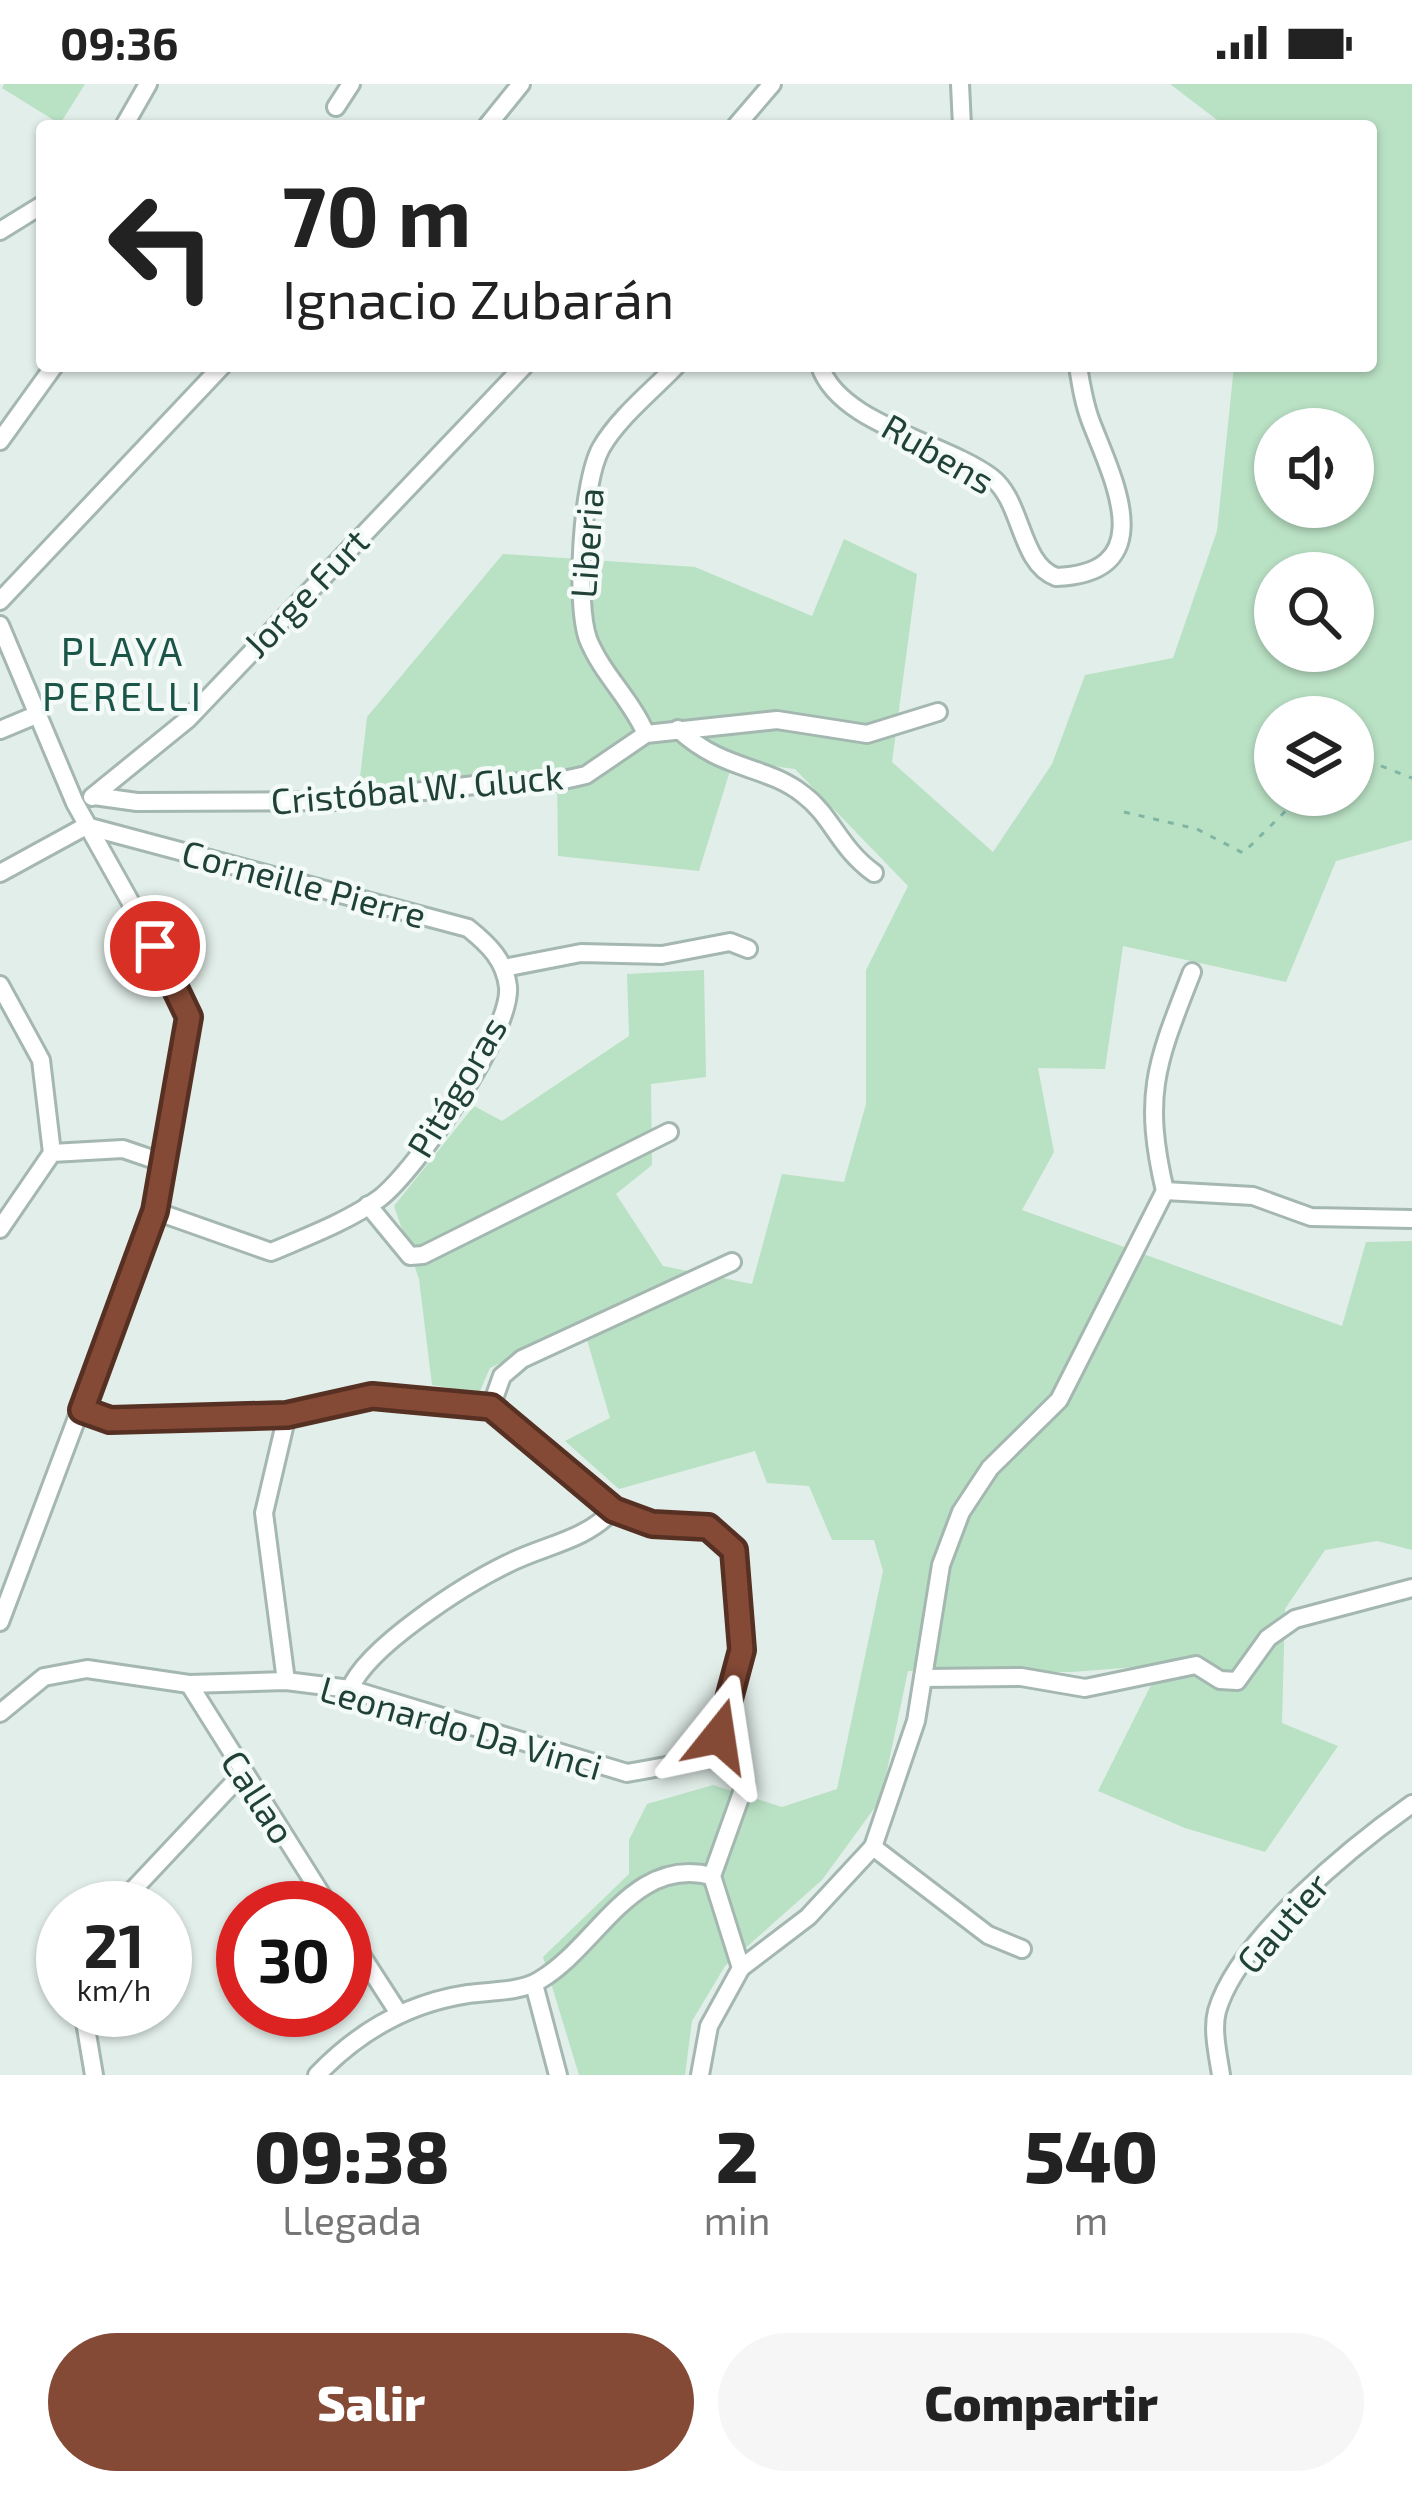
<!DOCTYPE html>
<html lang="es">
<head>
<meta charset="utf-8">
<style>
	:root { --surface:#fff; --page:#f6f6f6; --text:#222; --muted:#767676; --accent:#854a36 }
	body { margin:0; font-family:"Exo 2",sans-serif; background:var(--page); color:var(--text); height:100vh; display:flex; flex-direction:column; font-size:45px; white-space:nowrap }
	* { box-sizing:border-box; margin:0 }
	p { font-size:39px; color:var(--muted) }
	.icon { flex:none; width:66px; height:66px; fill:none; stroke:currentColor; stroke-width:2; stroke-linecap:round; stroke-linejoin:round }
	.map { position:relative; height:1991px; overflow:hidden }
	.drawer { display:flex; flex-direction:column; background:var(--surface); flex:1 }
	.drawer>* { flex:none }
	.banner { position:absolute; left:36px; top:36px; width:1341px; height:252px; border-radius:12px; box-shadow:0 3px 9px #0004; background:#fff; color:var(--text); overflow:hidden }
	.tools { position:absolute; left:1254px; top:324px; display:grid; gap:24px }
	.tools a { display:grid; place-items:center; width:120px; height:120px; border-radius:50%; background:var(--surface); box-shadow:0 3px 9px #0004; font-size:60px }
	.speed { position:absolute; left:36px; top:1797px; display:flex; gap:24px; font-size:60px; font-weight:700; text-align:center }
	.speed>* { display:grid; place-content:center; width:156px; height:156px; border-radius:50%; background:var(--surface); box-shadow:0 3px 9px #0004; line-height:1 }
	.speed small { font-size:30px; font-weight:400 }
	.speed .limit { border:18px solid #d22; background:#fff; color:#111 }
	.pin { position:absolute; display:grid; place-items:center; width:102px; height:102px; color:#fff; margin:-51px; border:6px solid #fff; border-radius:50%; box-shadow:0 3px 12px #0007 }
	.me { position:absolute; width:132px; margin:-66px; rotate:15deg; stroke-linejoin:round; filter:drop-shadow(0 0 9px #0008) }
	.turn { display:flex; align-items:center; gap:42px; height:252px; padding:0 48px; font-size:54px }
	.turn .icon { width:156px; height:156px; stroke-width:2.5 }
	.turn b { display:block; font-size:84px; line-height:102px }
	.eta { display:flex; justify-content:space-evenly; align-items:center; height:204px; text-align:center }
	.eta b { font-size:72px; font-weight:800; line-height:84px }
	.action { display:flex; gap:24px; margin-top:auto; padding:24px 48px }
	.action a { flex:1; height:138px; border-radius:72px; background:var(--accent); color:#fff; font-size:48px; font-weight:800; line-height:138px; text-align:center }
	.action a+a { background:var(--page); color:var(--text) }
	.status { display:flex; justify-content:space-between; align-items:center; height:84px; padding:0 60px; background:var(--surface); direction:ltr }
	.status svg { height:33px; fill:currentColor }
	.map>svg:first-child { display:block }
	.green { fill:#b9e1c4; fill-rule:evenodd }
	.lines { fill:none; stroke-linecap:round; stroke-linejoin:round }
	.street-casing { stroke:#a4b7b0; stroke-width:22 }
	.path { stroke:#80b4a4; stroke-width:3; stroke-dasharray:6 9; stroke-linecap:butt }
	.street { stroke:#fff; stroke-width:16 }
	.route-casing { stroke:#563023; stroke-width:30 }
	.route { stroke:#854a36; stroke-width:21 }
	.labels { text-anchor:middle; stroke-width:9; stroke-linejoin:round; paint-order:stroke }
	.street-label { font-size:36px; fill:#204138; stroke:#f3faf7 }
	.neighbourhood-label { font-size:39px; letter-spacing:3px; fill:#1a5547; stroke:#f3faf7 }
</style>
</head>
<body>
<div class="status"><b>09:36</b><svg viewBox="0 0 49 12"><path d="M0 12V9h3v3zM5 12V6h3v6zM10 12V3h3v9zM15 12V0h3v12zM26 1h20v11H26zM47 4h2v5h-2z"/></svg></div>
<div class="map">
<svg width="1412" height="1991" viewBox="0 0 1412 1991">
	<rect width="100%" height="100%" fill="#e2eee9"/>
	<!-- green -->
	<g class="green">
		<path d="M4,0H85L60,40L2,4Z"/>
		<path d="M1170,0H1412V756L1336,777L1286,898L1123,862L1105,985L1038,984L1054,1068L1022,1126L1342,1242L1366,1158L1412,1157V1466L1377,1457L1325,1466L1285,1525L1282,1639L1338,1662L1265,1768L1185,1744L1098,1707L1161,1581L1072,1588L908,1587L881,1715L822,1796L725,1882L692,1937L685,1991H579L543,1873L629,1790V1756L647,1720L713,1701L782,1723L837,1705L883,1487L874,1456H832L809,1402L767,1399L755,1367L619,1405L565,1357L610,1334L582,1239L490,1284L479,1309L432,1301L419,1195L394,1122L474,1022L502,1037L629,952L627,890L704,886L706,993L651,1000L652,1081L616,1110L663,1182L752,1200L782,1090L844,1098L866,1020V886L908,802L795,685L733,677L699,787L558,772L557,685L359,702L367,633L503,470L695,483L812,532L844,455L917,490L892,678L993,768L1052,680L1085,591L1173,574L1217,447L1234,282H1371V42H1225ZM1275,345H1353V423H1275ZM1275,489H1353V567H1275ZM1275,633H1353V711H1275Z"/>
	</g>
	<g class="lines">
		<!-- street casing -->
		<g class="street-casing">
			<g id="street">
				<path d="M960,0L962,42"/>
				<path d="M336,23L351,0"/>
				<path d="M124,42L148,0"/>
				<path d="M487,42L521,0"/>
				<path d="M736,42L772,0"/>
				<path d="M0,147L42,121"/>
				<path d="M820,282C839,340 944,358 991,393C1023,417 1019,479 1056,493C1163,489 1112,393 1091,338C1084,320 1081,301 1078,282"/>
				<path d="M0,357L54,282"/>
				<path d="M0,517L222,282"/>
				<path d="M0,541L75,719L178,903L189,933L155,1127L0,1538"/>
				<path d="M678,645C724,688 765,680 804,711C832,732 839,764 874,789"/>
				<path d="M0,646L36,631"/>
				<path d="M646,650C631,615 602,590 588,555C575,519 582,398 601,364C618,334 652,307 676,282"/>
				<path d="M94,712L137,718L337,717L492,699L555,698L586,691L646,650L777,636L867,650L938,628"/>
				<path d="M92,713L188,635L524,282"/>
				<path d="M0,789L86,742L468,844C488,860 505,876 508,903C512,948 416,1086 380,1114C349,1137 306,1153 271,1168L155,1127"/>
				<path d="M504,884L581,869L662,871L730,858L748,865"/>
				<path d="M0,901L41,976L52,1069"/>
				<path d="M1165,1107L1253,1112L1311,1133L1412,1135"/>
				<path d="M1165,1107C1142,1009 1157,978 1192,888"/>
				<path d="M368,1121L410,1172L423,1171L669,1048"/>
				<path d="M0,1145L52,1069L123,1065L164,1079"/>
				<path d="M491,1323L502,1292L522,1275L732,1178"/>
				<path d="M82,1326L110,1336L287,1331L372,1312L491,1323L613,1426L652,1440L708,1443L734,1466L742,1566L719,1652L721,1672"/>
				<path d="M923,1594L1021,1593L1085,1604L1196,1581L1220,1596L1237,1597L1268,1554L1295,1535L1412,1504"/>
				<path d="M286,1597L264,1429L287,1331"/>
				<path d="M189,1600L330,1824"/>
				<path d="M350,1605C367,1563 464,1501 507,1480C544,1461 585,1457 613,1426"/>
				<path d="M0,1629L44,1593L87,1585L189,1600L286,1597L350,1605L627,1689L721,1672"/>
				<path d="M873,1763L988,1851L1022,1865"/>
				<path d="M116,1824L242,1690"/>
				<path d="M345,1846L398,1928"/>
				<path d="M741,1884L808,1833L873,1763L916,1637L941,1481L961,1428L990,1384L1059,1316L1165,1107"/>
				<path d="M534,1900L558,1991"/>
				<path d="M83,1926L94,1991"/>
				<path d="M317,1991C359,1947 408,1919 468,1910C490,1907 521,1908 540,1896C598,1862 632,1771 712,1792"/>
				<path d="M700,1991L709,1942L741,1884L712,1792L745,1700L721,1672"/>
				<path d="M1221,1991C1218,1971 1212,1946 1217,1927C1238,1855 1352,1762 1412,1720"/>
			</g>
		</g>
		<!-- path -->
		<g class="path">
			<path d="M1353,671L1412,694"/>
			<path d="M1124,728L1197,745L1243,769L1302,711"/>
		</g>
		<!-- street -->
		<use href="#street" class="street"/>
	</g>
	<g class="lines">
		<!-- route casing -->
		<g class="route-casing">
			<path id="route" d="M155,862L189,933L155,1127L82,1326L110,1336L287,1331L372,1312L491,1323L614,1426L652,1440L708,1443L734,1466L742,1566L719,1652"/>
		</g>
		<!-- route -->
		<use href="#route" class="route"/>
	</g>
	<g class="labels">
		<!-- street labels -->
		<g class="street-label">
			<text transform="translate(938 370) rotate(30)" y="13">Rubens</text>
			<text transform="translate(587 459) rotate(-86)" y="13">Liberia</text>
			<text transform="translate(306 509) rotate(-46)" y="13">Jorge Furt</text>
			<text transform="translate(417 705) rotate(-5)" y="13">Cristóbal W. Gluck</text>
			<text transform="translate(304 800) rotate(15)" y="13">Corneille Pierre</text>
			<text transform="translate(457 1003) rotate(-59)" y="13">Pitágoras</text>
			<text transform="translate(461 1644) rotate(16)" y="13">Leonardo Da Vinci</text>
			<text transform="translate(258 1713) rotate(57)" y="13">Callao</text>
			<text transform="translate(1283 1839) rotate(-49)" y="13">Gautier</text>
		</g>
		<!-- neighbourhood labels -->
		<g class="neighbourhood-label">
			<text x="123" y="582">PLAYA<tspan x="123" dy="45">PERELLI</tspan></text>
		</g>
	</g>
</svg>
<div class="tools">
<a><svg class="icon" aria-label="sound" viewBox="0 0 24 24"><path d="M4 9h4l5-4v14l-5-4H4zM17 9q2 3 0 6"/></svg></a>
<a><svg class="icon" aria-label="search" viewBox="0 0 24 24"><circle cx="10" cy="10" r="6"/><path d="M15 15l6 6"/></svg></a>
<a><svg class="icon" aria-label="layers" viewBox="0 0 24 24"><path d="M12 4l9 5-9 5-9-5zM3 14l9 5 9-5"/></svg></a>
</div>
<div class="speed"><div>21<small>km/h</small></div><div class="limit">30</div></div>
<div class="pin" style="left:155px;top:862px;background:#d93025"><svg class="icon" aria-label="arrive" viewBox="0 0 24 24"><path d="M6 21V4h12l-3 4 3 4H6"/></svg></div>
<svg class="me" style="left:719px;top:1652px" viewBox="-20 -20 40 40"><path d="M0-17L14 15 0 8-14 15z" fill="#854a36" stroke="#fff" stroke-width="4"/></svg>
<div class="banner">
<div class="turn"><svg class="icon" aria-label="left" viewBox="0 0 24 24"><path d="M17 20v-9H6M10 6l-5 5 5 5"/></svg><div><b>70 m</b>Ignacio Zubarán</div></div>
</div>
</div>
<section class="drawer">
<div class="eta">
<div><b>09:38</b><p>Llegada</p></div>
<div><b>2</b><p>min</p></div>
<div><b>540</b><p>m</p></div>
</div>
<div class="action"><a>Salir</a><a>Compartir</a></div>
</section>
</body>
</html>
